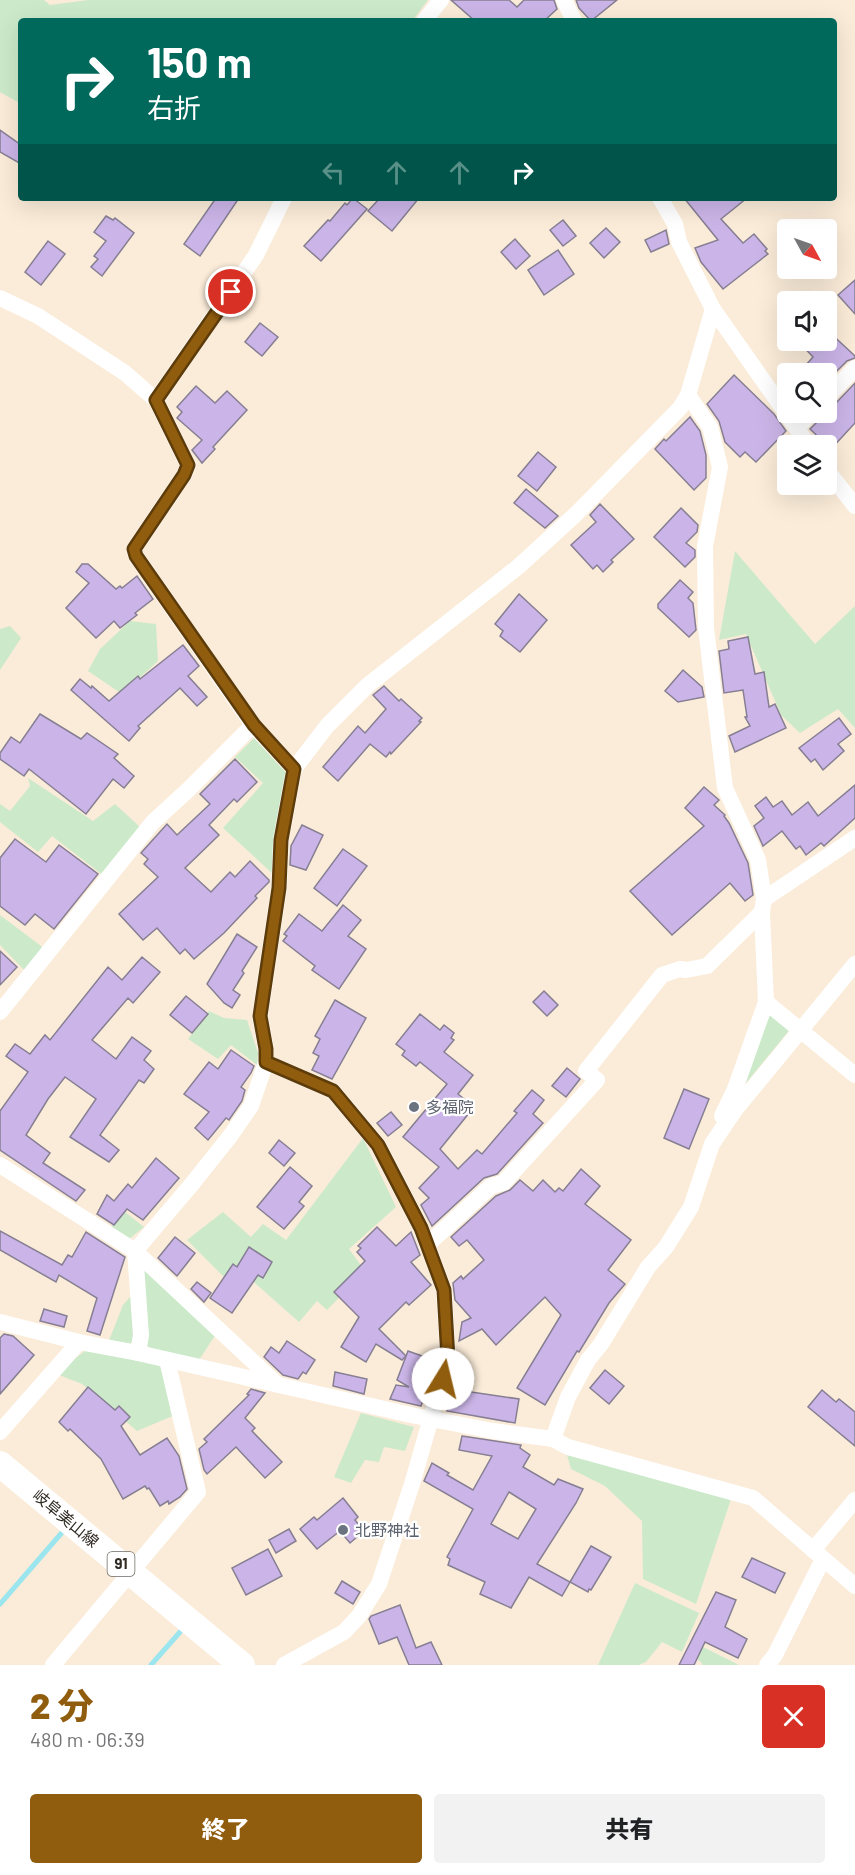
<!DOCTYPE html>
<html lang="ja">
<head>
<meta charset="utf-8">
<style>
	:root { --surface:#fff; --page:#f2f2f2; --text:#202124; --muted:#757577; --accent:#905c0e }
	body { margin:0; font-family:Barlow,"Noto Sans JP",sans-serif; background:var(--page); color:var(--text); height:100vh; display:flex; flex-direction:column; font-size:22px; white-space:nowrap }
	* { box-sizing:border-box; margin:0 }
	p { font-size:20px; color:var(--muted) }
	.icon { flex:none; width:33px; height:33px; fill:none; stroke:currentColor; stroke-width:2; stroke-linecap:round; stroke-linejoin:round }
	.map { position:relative; height:1665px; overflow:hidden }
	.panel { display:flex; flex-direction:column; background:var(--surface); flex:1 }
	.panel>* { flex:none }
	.guide { position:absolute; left:18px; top:18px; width:819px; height:183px; border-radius:6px; box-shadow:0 6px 24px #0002; background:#00695c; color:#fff; overflow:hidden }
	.needle { width:39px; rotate:130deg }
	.fabs { position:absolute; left:777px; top:219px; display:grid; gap:12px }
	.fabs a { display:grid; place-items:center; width:60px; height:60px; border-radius:6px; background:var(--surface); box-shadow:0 6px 24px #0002; font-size:30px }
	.pin { position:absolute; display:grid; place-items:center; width:51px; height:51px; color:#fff; margin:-26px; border:3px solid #fff; border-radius:50%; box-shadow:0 2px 6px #0007 }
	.me { position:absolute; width:66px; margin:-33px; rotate:9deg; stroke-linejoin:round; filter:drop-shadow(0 0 4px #0008) }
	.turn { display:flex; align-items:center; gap:21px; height:126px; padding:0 30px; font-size:27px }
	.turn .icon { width:78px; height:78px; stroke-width:2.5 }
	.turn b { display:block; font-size:42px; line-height:51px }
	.lanes { display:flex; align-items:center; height:57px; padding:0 30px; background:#0003; justify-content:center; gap:30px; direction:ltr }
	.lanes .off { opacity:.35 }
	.round { display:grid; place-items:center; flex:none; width:63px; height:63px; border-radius:6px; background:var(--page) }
	.summary { display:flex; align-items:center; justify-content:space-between; height:102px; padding:0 30px }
	h1 { font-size:36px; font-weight:800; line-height:45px; color:var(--accent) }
	.primary-button { display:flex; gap:12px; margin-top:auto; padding:12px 30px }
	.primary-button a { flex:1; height:69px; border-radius:6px; background:var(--accent); color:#fff; font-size:24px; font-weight:800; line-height:69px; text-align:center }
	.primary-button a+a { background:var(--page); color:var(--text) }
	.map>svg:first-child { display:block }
	.green { fill:#cceaca }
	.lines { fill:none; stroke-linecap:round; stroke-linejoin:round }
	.stream { stroke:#9be5ef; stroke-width:5 }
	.building { fill:#cbb5e8; stroke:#867e92; stroke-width:1.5; fill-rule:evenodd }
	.street { stroke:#fff; stroke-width:16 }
	.primary { stroke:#fff; stroke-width:26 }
	.route-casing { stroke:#5e3c09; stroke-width:15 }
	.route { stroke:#905c0e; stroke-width:10 }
	.worship-dot { fill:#6b7280; stroke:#fff; stroke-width:2 }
	.labels { text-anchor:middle; stroke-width:4.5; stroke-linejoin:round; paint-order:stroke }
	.shield { fill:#fff; stroke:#6e6b65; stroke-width:1.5 }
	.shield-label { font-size:15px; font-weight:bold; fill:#302b23 }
	.worship-label { font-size:16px; fill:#5b616d; stroke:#fff; text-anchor:start }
	.street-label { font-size:16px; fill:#302b23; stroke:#fff }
</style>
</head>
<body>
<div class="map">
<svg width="855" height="1665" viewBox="0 0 855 1665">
	<rect width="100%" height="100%" fill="#fbecd9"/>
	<!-- green -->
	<g class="green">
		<path d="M0,0H44L50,5L88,0H428L412,21H21V104L0,92Z"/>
		<path d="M735,551L815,644L855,606V728L838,709L800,733L781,715L746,634L719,640Z"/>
		<path d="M130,621L156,624L158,661L122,694L88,671L100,649Z"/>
		<path d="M10,626L21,638L0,670V629Z"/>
		<path d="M254,738L289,776L273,874L223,828L263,783L235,757Z"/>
		<path d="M28,778L93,821L115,804L140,827L104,876L52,836L38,852L0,822V804L10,811L30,786Z"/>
		<path d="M0,915L45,949L27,973L0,945Z"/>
		<path d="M767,1007L791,1028L746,1083L742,1079Z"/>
		<path d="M209,1011L224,1018L247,1020L258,1053L257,1065L231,1045L218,1059L188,1039Z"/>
		<path d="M363,1138L396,1207L349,1249L365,1271L327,1310L317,1301L299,1322L239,1269L224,1277L187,1240L223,1212L251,1237L263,1224L286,1240Z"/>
		<path d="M125,1212L144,1227L129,1239L111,1227Z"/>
		<path d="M140,1265L216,1334L199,1360L155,1354L145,1343Z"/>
		<path d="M131,1296L136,1338L127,1347L108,1343L123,1305Z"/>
		<path d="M89,1348L156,1363L164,1368L175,1415L137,1431L82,1384L59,1375L73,1360Z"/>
		<path d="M361,1413L414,1427L405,1451L384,1447L379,1462L365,1460L351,1483L334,1477Z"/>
		<path d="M567,1455L732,1496L696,1604L643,1579L642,1521L605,1486L571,1469Z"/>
		<path d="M635,1583L699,1613L682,1652L662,1642L646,1662L639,1665H598Z"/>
		<path d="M703,1647L739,1665H702V1663L695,1657Z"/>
	</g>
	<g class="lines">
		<!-- stream -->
		<g class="stream">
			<path d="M0,1604L65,1529"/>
			<path d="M151,1665L180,1632"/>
		</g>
	</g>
	<!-- building -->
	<g class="building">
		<path d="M451,0H509L517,7L524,0H554L557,9L544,21H475Z"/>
		<path d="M576,0H617L591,21L579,8Z"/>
		<path d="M0,130L21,145V164L0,152Z"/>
		<path d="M216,198H239L200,256L184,244Z"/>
		<path d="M353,198L367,209L321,261L304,246L328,220L330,221L345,203L347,205Z"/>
		<path d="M380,198H419L392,231L368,211Z"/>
		<path d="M684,198H747L721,219L743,243L754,234L767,249L765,251L768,254L723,289L701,262L695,248L718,240Z"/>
		<path d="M106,216L113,220L115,218L134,233L102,276L91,267L98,259L94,256L106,241L94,232Z"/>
		<path d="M563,220L576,236L563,246L550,230Z"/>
		<path d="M606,228L620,242L604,258L590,243Z"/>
		<path d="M666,230L669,244L651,252L645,240Z"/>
		<path d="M515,239L530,256L516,269L501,252Z"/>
		<path d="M48,241L65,254L41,285L25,272Z"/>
		<path d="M558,250L574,274L544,295L528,270Z"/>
		<path d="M855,280V314L838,295Z"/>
		<path d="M260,323L278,337L262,356L245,342Z"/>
		<path d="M826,329L855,356V358L847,361L826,382V374H798L813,357L797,340H826Z"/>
		<path d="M734,375L774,414L786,431L756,462L745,452L740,457L725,442L719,421L707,404Z"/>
		<path d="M855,383V423L831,449L810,429L820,419L822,412H826V408L834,405Z"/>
		<path d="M196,386L215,403L227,391L247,410L213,447L215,449L202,463L192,450L202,440L177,418L182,412L177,407Z"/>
		<path d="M690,417L700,431L706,455V478L694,490L655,449L664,439L666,441Z"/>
		<path d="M538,452L556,467L537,491L518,476Z"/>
		<path d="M526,489L558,516L545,528L514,503Z"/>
		<path d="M600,504L634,539L611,560L613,562L603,572L597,565L593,569L571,545L596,522L590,515Z"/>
		<path d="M681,508L698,525L697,532L686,543L695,550V557L685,567L654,537Z"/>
		<path d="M82,564H88L116,589L120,586L122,588L137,576L153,599L135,613L137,615L120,628L114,621L96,638L66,608L89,583L76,572Z"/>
		<path d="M680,580L693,592L688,598L693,603L696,630L689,637L658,608V604Z"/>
		<path d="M519,594L547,620L520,652L500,636L503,631L495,624Z"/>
		<path d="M748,637L755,674L764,672L769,707L775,704L786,728L735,752L729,736L750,726L745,717H747L743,690L724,693L719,651L729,649L728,641Z"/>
		<path d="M183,645L199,666L188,676L207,697L197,706L180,688L138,726L140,728L129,741L71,690L80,679L91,688L92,686L109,701L138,676L140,679Z"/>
		<path d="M683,670L702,687L704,697L678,702L665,691Z"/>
		<path d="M384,686L399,701L401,699L422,718L419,721L421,722L391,754L390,752L386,757L370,744L338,781L323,767L358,726L365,733L386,709L373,695Z"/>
		<path d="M40,714L81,739L87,733L118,754L114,758L134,776L124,788L113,779L86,814L29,769L24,776L0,759V753L11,737L20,743Z"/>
		<path d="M839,718L851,734L838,744L844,751L823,770L815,759L811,762L799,748Z"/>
		<path d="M235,759L257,782L237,802L234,799L209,825L219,835L185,868L211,892L230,872L235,877L250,861L269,880V882L255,896L257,898L224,933L194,959L185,949L180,954L157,928L143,940L119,914L158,877L144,864L148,859L141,853L167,824L177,835L210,804L200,794Z"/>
		<path d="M855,785V818L824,846L821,843L806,855L800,846L796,849L782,831L763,846L754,826L764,818L755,806L766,797L773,807L782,801L792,815L808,802L818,816Z"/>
		<path d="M704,787L719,800L714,805L725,815L724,816L729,823L748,863L753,895L745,901L730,883L672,935L630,891L704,826L685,808Z"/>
		<path d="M302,825L323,835L306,870L290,865L291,846Z"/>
		<path d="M15,839L46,862L59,845L98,874L54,929L35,914L25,925L0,906V858Z"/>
		<path d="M343,849L367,866L337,906L314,888Z"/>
		<path d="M343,905L361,920L348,936L366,949L339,989L312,970L315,966L283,941L287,936L284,934L299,914L322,931Z"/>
		<path d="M237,934L257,947L242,971L244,973L233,990L240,995L232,1008L224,1003L207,984Z"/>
		<path d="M0,951L17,967L0,985Z"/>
		<path d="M142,957L160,972L133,1003L128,998L92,1040L116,1059L132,1037L151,1051L144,1060L154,1069L144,1083L139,1080L100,1135L119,1150L109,1162L70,1137L96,1099L65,1077L48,1099L26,1135L50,1153L43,1163L85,1190L76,1201L0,1150V1111L28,1072L6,1056L15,1044L30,1054L45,1035L50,1040L108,967L122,980Z"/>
		<path d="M544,991L558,1005L547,1016L533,1002Z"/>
		<path d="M186,996L208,1014L192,1033L170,1015Z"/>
		<path d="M335,1000L366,1018L332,1079L312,1070L319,1056L313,1053L320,1039L315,1036Z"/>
		<path d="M420,1014L440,1030L444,1025L454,1033L451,1038L454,1040L444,1052L473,1075L458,1094L474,1107L440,1149L458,1169L477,1150L482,1154L517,1113L514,1111L532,1090L544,1100L533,1114L543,1123L497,1174L484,1178L432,1226L421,1205L429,1198L419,1188L439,1167L403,1137L447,1084L420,1062L416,1066L402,1055L405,1051L396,1044Z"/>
		<path d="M231,1050L254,1066L251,1073L241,1087L245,1090L242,1101L229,1120L226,1118L208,1140L195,1128L209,1112L184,1094L209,1062L218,1069Z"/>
		<path d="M567,1068L580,1079L566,1097L552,1086Z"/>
		<path d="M684,1089L709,1099L689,1149L664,1138Z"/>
		<path d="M391,1112L402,1125L388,1136L377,1123Z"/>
		<path d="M279,1140L295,1153L284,1166L269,1153Z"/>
		<path d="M156,1158L179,1178L143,1220L127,1209L114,1225L97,1214L107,1195L114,1201L128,1184L132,1188Z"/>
		<path d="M290,1167L312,1186L299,1202L304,1206L284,1229L257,1207Z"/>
		<path d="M581,1169L600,1186L585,1204L631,1240L608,1270L625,1284L609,1303L579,1352L577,1351L545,1405L517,1388L561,1315L545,1297L496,1345L482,1329L459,1341L462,1322L471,1318L455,1300L453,1283L461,1276L463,1279L484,1260L467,1240L459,1246L451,1237L496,1196L510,1190L520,1180L533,1191L543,1180L555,1192L559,1188L563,1191Z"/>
		<path d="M377,1227L396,1246L411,1232L420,1255L411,1262L431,1285L409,1305L406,1302L379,1329L406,1356L402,1360L376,1344L366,1362L341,1347L359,1317L334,1292L365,1261L357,1252L361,1248L358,1246Z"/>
		<path d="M0,1231L62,1265L68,1255L72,1257L86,1232L125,1257L100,1335L87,1331L97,1298L59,1275L56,1282L0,1250Z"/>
		<path d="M175,1237L195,1253L177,1276L158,1258Z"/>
		<path d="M249,1247L272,1262L263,1278L258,1275L232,1313L210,1298L233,1264L237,1267Z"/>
		<path d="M197,1282L211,1293L204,1302L191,1289Z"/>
		<path d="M44,1309L67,1316L64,1327L40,1321Z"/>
		<path d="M4,1334L13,1336L34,1355L0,1394V1338Z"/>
		<path d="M287,1341L315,1360L306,1374L303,1372L298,1379L283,1375L264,1357L271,1347L279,1353Z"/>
		<path d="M408,1351L436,1361L421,1406L390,1399L396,1385L409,1387L397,1380Z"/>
		<path d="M605,1370L624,1386L609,1404L590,1388Z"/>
		<path d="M335,1372L367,1379L364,1394L333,1386Z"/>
		<path d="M88,1387L115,1410L119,1406L130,1417L121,1426L140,1455L167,1438L179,1456L187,1489L180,1497L169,1504L168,1501L160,1506L149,1488L147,1489L145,1486L123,1499L101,1459L70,1429L68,1431L59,1422Z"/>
		<path d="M251,1389L265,1393L245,1418L255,1428L252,1431L282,1462L265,1478L236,1447L207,1474L204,1470L199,1449L207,1442L204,1439L249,1395L247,1394Z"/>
		<path d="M451,1389L519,1399L515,1423L447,1411Z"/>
		<path d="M822,1390L836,1402L839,1399L855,1412V1446L808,1407Z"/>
		<path d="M462,1436L521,1445L520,1448L530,1455L523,1467L554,1485L558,1479L583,1489L576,1503L537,1564L570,1582L562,1596L529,1577L511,1608L480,1594L485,1582L448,1565L450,1559L447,1557L473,1509L424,1481L432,1463L449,1473L447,1475L473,1490L492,1456L459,1450ZM509,1492L536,1509L518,1539L491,1524Z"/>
		<path d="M343,1498L358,1517L355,1520L364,1531L350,1543L340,1531L317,1549L300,1529L314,1517L317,1520Z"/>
		<path d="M289,1529L296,1541L276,1553L269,1540Z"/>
		<path d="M591,1546L611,1557L591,1590L589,1589L588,1592L570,1582Z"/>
		<path d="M268,1549L282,1576L246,1595L232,1568Z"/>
		<path d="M752,1558L785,1573L775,1593L742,1577Z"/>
		<path d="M342,1581L360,1592L353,1604L335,1593Z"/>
		<path d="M716,1592L736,1600L725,1627L747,1639L738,1658L705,1642L694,1665H679Z"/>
		<path d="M400,1605L416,1648L431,1642L442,1665H409L397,1637L379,1644L369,1619L371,1616Z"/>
	</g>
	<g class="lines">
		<!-- street -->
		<g class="street">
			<path d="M564,0L574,21"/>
			<path d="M424,21L441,0"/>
			<path d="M660,198L675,224L679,242L713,309L809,446"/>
			<path d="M0,298L38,316L125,373L156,400L188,465L184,475L134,549L136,556L253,725L294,769"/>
			<path d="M688,395L710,427L720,467L705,546L706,628L725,788L758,860L764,899L762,912L766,1002L855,1075"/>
			<path d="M826,398L855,368"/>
			<path d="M156,400L256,255L284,198"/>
			<path d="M797,428L812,412"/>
			<path d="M826,469L855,506"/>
			<path d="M764,899L855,838"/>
			<path d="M0,1012L153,822L188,790L253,725"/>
			<path d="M266,1062L333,1091L378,1145L421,1228L444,1290L448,1359L412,1484L379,1584L359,1616L344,1632L284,1665"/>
			<path d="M722,1116L735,1089L766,1002"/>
			<path d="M0,1165L135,1251L278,1385"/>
			<path d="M427,1245L491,1186L503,1183L597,1080L586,1071L662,975L680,969L686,970L707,966L762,912"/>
			<path d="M0,1322L79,1342L138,1353L411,1415L493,1431L553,1439L568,1447L753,1498L855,1586"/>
			<path d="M138,1353L141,1335L135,1251L192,1184L231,1135L251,1106L266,1062V1049L260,1016L279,888L281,840L294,769L327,726L368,685L518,567L576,514L680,408L688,395L713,309"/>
			<path d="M0,1432L79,1342"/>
			<path d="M553,1439L568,1397L588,1360L601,1344L648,1267L666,1247L691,1207L712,1144L735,1110L855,964"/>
			<path d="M813,1550L855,1500"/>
			<path d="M53,1665L198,1492L167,1360"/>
			<path d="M767,1665L775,1655L823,1559"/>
		</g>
		<!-- primary -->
		<path class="primary" d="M0,1464L242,1665"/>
	</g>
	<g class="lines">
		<!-- route casing -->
		<g class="route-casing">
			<path id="route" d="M231,292L156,400L188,465L184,475L134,549L136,556L254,725L294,769L281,840L279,888L260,1016L266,1049V1062L333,1091L378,1145L421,1228L444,1290L448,1359L443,1379"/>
		</g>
		<!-- route -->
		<use href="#route" class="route"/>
	</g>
	<!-- markers -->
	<g class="worship-dot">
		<circle cx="414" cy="1107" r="6"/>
		<circle cx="343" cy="1530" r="6"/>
	</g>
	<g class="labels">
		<!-- shield labels -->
		<rect class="shield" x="107.5" y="1552" width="27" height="24" rx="4.5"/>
		<g class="shield-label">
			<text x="121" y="1569">91</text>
		</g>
		<!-- worship labels -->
		<g class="worship-label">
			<text x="426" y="1113">多福院</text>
			<text x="355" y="1536">北野神社</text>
		</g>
		<!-- street labels -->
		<g class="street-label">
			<text transform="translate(66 1518) rotate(40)" y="6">岐阜美山線</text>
		</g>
	</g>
</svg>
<div class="fabs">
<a><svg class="needle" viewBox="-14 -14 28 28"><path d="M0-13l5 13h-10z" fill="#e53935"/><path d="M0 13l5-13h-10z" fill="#757577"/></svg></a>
<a><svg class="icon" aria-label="sound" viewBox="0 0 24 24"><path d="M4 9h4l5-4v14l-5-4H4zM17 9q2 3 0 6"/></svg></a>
<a><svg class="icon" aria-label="search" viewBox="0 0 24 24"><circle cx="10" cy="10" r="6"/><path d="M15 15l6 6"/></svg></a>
<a><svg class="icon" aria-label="layers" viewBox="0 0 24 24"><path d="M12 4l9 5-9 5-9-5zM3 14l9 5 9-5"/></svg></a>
</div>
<div class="pin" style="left:231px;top:292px;background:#d93025"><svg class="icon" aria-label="arrive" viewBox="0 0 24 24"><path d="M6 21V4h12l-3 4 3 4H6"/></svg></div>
<svg class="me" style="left:443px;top:1379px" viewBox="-20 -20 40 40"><circle r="19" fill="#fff"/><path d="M0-13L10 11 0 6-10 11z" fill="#905c0e"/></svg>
<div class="guide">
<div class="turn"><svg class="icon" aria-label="right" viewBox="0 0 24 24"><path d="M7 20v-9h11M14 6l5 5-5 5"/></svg><div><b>150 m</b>右折</div></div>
<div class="lanes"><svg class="icon off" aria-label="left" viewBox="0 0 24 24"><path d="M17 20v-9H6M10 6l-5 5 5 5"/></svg><svg class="icon off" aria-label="ahead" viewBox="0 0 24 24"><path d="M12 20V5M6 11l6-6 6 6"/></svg><svg class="icon off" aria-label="ahead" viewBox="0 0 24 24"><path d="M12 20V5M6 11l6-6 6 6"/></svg><svg class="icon" aria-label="right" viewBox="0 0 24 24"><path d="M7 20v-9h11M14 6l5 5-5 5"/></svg></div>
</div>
</div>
<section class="panel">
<div class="summary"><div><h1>2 分</h1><p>480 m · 06:39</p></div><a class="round" style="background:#d93025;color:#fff"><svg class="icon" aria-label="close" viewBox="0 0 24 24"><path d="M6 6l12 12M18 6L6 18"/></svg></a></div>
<div class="primary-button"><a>終了</a><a>共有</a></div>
</section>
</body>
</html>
